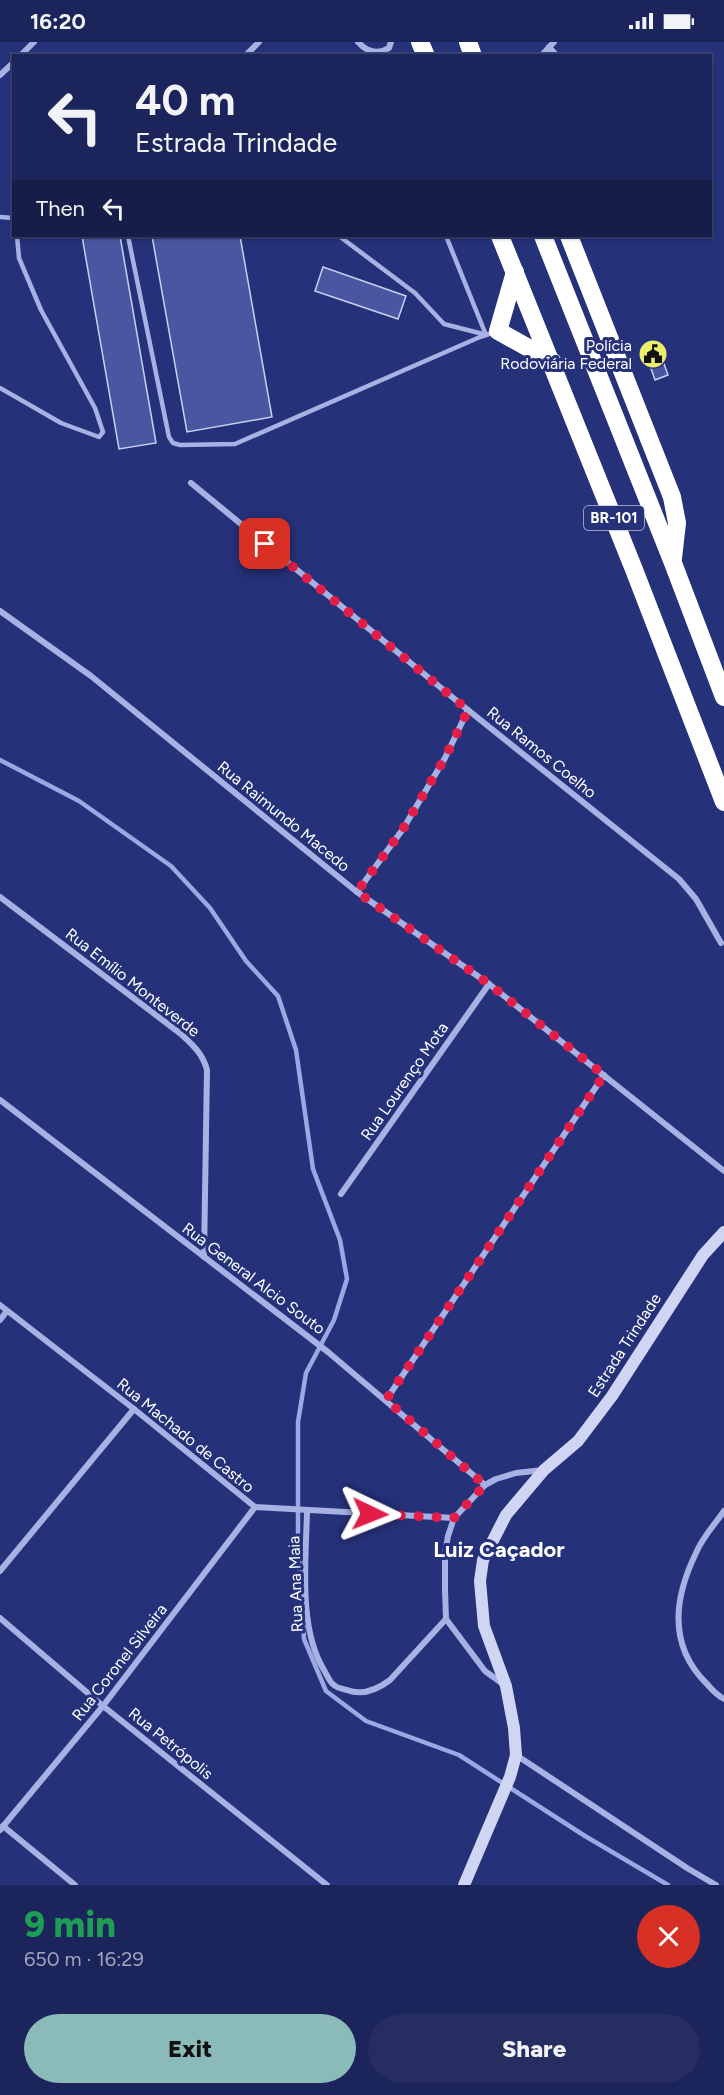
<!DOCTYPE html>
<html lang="en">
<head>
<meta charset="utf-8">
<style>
	:root { --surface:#1c255b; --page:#252d61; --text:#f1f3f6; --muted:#a0a5bb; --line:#3a4271; --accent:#8bbbb9 }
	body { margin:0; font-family:Figtree,sans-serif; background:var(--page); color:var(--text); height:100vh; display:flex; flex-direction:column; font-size:22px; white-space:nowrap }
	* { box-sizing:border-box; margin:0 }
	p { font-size:20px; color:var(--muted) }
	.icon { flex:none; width:33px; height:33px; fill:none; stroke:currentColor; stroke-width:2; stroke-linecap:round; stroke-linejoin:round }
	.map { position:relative; height:1843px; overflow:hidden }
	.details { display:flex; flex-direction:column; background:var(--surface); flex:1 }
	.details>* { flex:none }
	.hud { position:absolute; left:12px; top:12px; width:700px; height:183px; border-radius:0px; box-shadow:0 2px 4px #0004,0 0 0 2px var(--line); background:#1c255b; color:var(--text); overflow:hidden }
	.pin { position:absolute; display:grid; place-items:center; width:51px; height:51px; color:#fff; margin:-26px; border-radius:12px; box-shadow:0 3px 9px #0006 }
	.me { position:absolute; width:66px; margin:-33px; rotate:92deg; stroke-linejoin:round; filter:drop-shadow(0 0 4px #0008) }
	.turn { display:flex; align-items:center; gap:21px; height:126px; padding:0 24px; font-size:27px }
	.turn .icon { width:78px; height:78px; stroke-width:2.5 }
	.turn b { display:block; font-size:42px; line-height:51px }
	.then { display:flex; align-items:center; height:57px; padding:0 24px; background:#0003; gap:12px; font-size:22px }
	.round { display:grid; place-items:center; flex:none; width:63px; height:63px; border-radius:32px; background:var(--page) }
	.overview { display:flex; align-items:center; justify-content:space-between; height:102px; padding:0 24px }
	h1 { font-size:36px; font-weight:800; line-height:45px; color:#1e9e55 }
	.action { display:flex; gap:12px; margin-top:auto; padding:12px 24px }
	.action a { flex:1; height:69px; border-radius:36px; background:var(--accent); color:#111; font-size:24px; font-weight:800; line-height:69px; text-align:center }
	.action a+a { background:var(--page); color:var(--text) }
	.status { display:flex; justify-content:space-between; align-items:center; height:42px; padding:0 30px; background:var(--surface); direction:ltr }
	.status svg { height:16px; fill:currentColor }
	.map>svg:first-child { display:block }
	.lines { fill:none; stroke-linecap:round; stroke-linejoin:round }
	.stream { stroke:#9ca8e4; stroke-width:4.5 }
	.building { fill:#4957a0; stroke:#cad0f3; stroke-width:1.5 }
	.lane { stroke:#a7b1e4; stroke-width:4.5 }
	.street { stroke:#a7b1e4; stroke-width:6 }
	.secondary { stroke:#d0d5f4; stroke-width:12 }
	.highway { stroke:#fff; stroke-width:18 }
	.route { stroke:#e11d48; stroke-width:10; stroke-dasharray:0 18 }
	.labels { text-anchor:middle; stroke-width:6; stroke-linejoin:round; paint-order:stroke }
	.shield { fill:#253179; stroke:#bec1d7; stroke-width:1.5 }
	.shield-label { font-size:15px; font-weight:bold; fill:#fff }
	.poi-label { font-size:16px; fill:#fff; stroke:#253179; text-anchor:end }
	.street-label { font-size:16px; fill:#fff; stroke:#253179 }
	.district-label { font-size:22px; font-weight:bold; fill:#fff; stroke:#253179 }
</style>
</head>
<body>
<div class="status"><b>16:20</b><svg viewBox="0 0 49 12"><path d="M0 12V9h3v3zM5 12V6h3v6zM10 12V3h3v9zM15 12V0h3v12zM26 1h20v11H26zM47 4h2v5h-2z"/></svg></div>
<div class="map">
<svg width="724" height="1843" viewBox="0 0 724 1843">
	<rect width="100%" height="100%" fill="#253179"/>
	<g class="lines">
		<!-- stream -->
		<path class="stream" d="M0,718L79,759L171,824L210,866L246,919L278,954L296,1008L313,1127L340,1198L347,1237L334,1278L306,1331L298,1380V1501L304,1597L326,1649L366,1679L459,1713L585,1794L668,1843"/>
	</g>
	<!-- building -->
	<g class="building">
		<path d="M82,194H120L156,401L119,407Z"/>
		<path d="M152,194H240L272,375L187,390Z"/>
		<path d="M323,225L406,254L398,277L315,249Z"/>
		<path d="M656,299L668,333L655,338L643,303Z"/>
	</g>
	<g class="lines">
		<!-- lane -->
		<g class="lane">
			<path d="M0,175L14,176"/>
			<path d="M128,194L169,395L173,401L180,403L235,402L480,295L495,290"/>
			<path d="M339,194L415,251L444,282L483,292"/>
			<path d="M446,194L486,293"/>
			<path d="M0,346L61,381L99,395L103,390L95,366L41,268L19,216L17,194"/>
		</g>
		<!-- street -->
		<g class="street">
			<path d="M358,0C367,10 377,13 389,6L391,0"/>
			<path d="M549,5L557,14"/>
			<path d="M20,14L34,0"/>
			<path d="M245,14L259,0"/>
			<path d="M541,14L554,0"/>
			<path d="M0,33L14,20"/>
			<path d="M191,441L468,668L679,837L696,857L721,901"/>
			<path d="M0,569L91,634L357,850L489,942L724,1129"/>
			<path d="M357,850L403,787L445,716L468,668"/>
			<path d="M0,855L181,992C193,1003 203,1012 207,1028L204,1215"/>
			<path d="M0,1058L328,1310L485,1443"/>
			<path d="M341,1152L489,942"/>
			<path d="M0,1263L134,1367L255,1465L454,1476"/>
			<path d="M0,1278L7,1269"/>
			<path d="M386,1358L604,1033"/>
			<path d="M307,1469C306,1519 298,1585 324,1628C327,1633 330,1641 334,1643C337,1646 343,1647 347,1648C362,1654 378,1647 390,1638L446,1577"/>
			<path d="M724,1469C715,1482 702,1496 696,1511C674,1556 668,1604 707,1642C712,1648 717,1653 724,1657"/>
			<path d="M0,1529L134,1367"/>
			<path d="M0,1576L103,1664L327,1843"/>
			<path d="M503,1642L485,1629L446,1577L445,1548V1512L448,1494L454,1476L485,1443L496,1437L516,1431L543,1428"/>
			<path d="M516,1713L687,1826L716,1843"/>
			<path d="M3,1784L75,1843"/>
			<path d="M0,1788L103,1664L255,1465"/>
		</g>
		<!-- secondary -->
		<path class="secondary" d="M464,1843L510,1735L516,1713L514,1686L506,1644L484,1584L480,1539L483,1518L506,1473L544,1428L578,1399L612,1354L703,1213L724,1190"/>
		<!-- highway -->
		<g class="highway">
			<path d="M420,0L426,14"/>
			<path d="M468,0L473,14"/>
			<path d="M500,194L633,525L724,760"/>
			<path d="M543,194L673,521L724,655"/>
			<path d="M569,194L672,455L677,481L673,516"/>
			<path d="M515,230L498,289L552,319"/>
		</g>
	</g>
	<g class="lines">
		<!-- route -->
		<path class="route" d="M265,502L468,668L445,716L403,787L357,850L489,942L604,1033L386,1358L485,1443L454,1476L370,1472"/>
	</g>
	<!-- icons -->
	<defs>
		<g id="civic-disc" transform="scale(1.5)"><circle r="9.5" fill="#eced6c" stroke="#253179"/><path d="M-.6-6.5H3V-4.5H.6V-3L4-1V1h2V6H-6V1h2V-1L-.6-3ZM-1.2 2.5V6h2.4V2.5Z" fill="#111"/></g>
	</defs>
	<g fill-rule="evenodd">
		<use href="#civic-disc" x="653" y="312"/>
	</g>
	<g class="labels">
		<!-- shield labels -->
		<rect class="shield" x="584" y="464" width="60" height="24" rx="4.5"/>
		<g class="shield-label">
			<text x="614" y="481">BR-101</text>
		</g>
		<!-- poi labels -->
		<g class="poi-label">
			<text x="632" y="309">Polícia<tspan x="632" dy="18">Rodoviária Federal</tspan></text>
		</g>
		<!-- street labels -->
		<g class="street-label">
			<text transform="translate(542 710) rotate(39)" y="6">Rua Ramos Coelho</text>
			<text transform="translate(284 774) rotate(39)" y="6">Rua Raimundo Macedo</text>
			<text transform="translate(133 940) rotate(38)" y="6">Rua Emílio Monteverde</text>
			<text transform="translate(404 1039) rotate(-55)" y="6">Rua Lourenço Mota</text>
			<text transform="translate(254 1236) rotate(37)" y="6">Rua General Alcio Souto</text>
			<text transform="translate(624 1303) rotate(-57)" y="6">Estrada Trindade</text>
			<text transform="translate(186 1393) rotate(39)" y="6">Rua Machado de Castro</text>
			<text transform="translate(295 1542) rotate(-92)" y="6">Rua Ana Maia</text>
			<text transform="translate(119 1620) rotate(-52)" y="6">Rua Coronel Silveira</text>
			<text transform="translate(171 1701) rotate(39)" y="6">Rua Petrópolis</text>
		</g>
		<!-- district labels -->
		<g class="district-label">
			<text x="499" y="1515">Luiz Caçador</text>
		</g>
	</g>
</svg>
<div class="pin" style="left:265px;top:502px;background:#d93025"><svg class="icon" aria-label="arrive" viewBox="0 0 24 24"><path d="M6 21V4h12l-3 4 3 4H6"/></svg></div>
<svg class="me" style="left:370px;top:1472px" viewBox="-20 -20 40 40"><path d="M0-17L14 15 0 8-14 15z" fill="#e11d48" stroke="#fff" stroke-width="4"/></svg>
<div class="hud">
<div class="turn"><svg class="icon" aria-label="left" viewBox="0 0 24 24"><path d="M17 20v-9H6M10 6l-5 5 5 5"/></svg><div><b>40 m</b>Estrada Trindade</div></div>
<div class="then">Then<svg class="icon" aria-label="left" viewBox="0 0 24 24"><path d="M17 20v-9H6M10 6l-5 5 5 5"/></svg></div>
</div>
</div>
<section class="details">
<div class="overview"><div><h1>9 min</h1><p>650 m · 16:29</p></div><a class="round" style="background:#d93025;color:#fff"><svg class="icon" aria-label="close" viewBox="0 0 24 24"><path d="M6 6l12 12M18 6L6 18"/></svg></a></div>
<div class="action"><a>Exit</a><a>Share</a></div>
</section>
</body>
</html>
